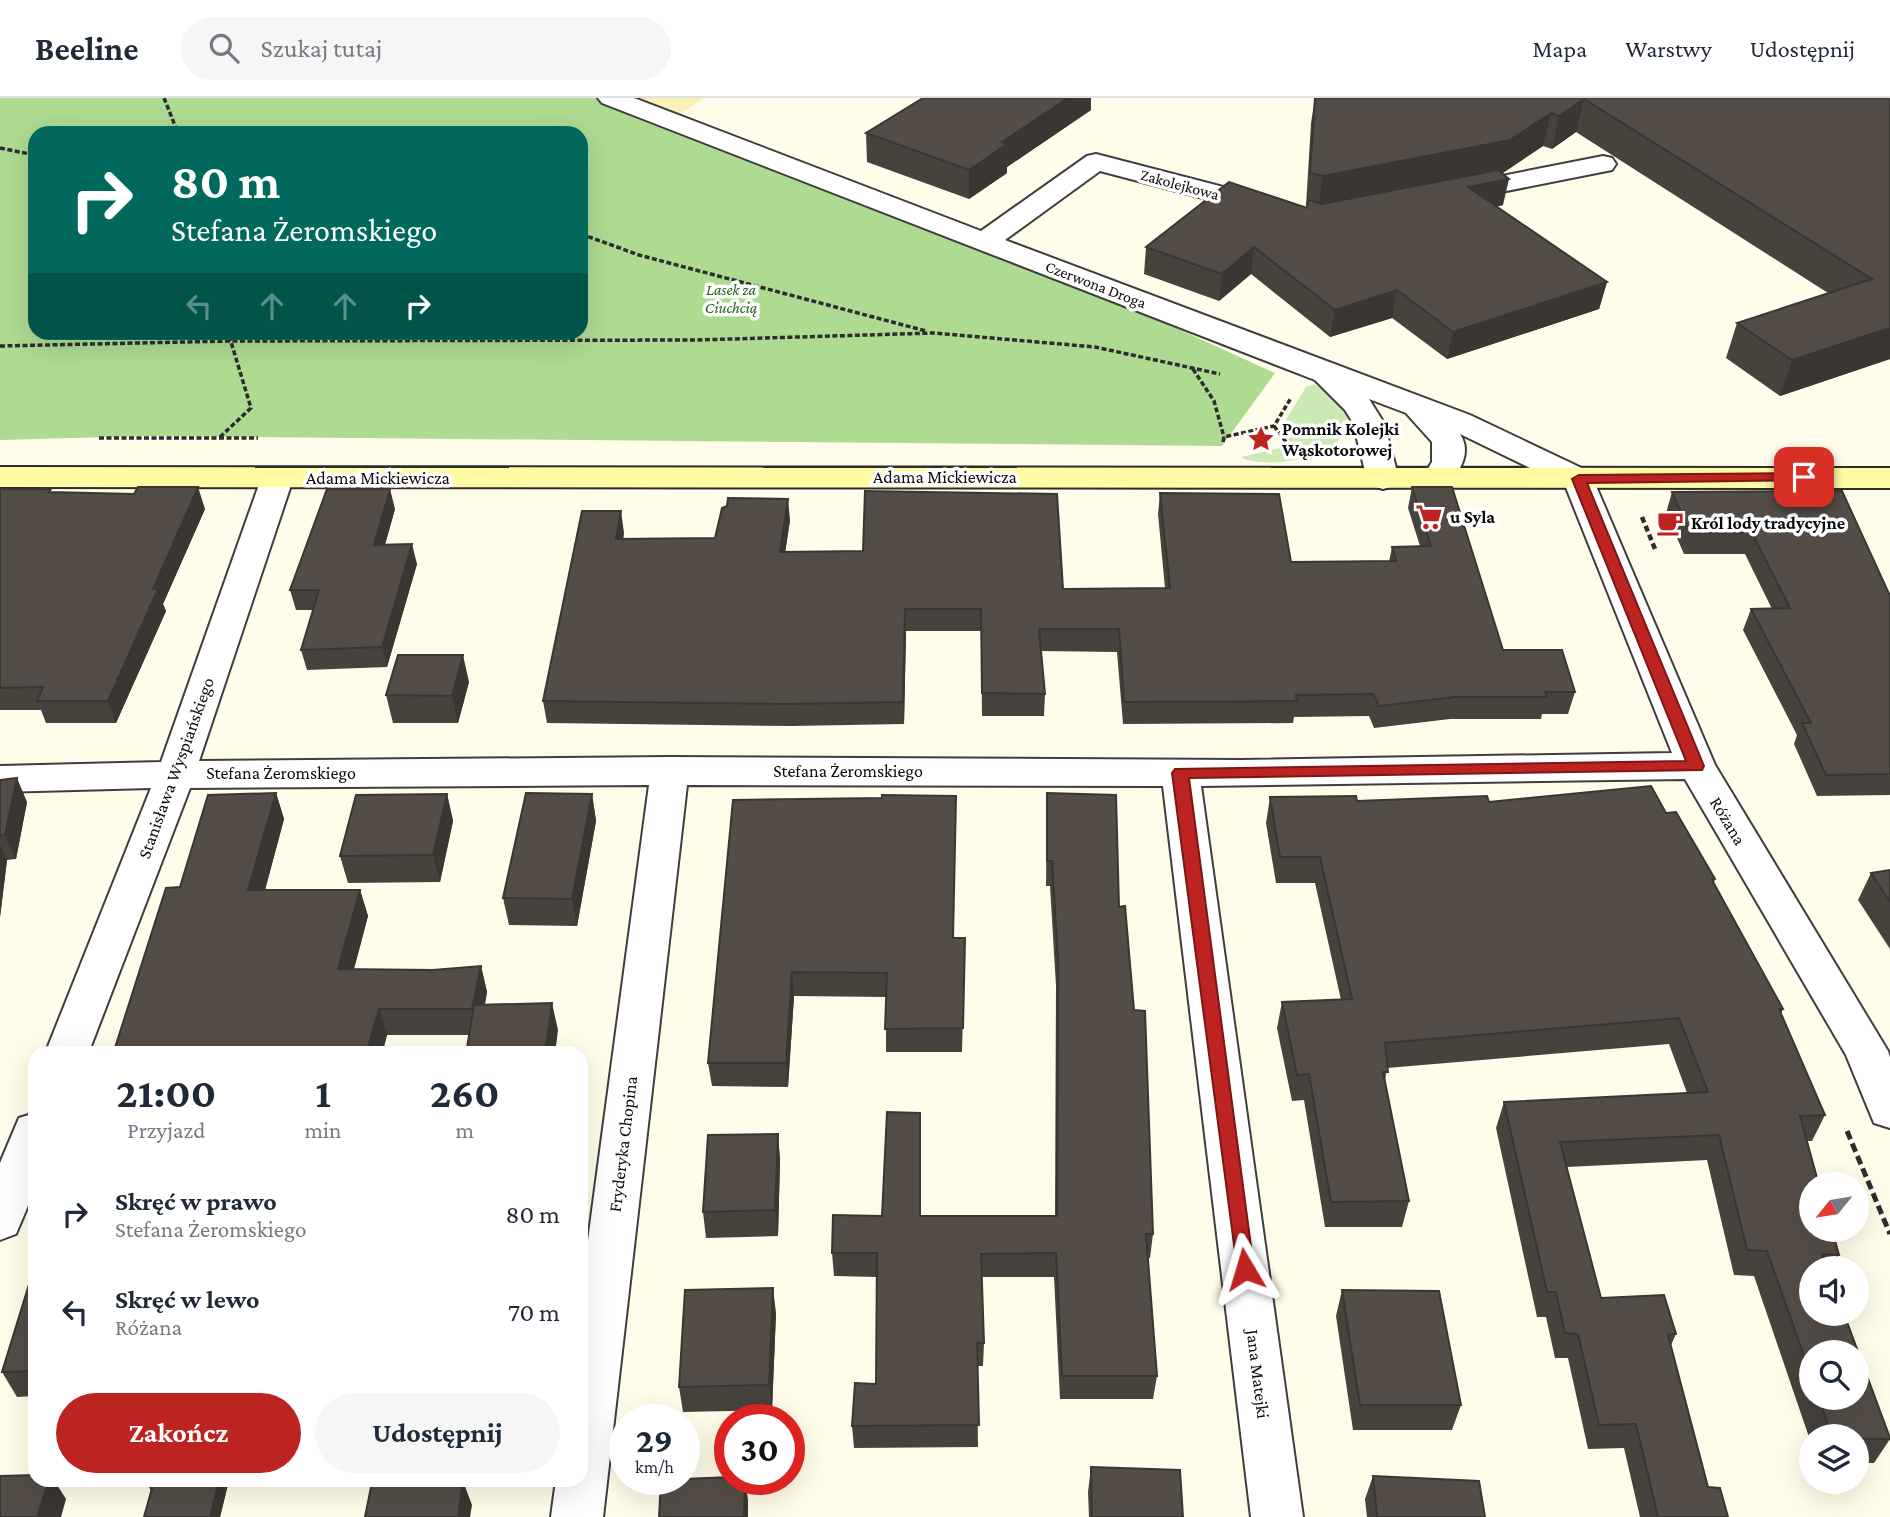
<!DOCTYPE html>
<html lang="pl">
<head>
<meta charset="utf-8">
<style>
	:root { --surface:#fff; --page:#f6f6f7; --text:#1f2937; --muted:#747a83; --line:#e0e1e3; --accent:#bd2321 }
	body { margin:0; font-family:"Crimson Pro",serif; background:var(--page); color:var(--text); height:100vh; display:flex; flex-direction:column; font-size:26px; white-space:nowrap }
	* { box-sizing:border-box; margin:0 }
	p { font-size:23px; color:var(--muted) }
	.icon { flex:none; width:38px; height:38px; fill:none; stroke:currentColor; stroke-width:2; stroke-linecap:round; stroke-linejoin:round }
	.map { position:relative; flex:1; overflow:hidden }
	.side { position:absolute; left:28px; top:948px; width:560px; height:441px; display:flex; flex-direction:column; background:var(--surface); border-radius:21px; box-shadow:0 7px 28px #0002 }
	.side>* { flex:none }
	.guide { position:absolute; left:28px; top:28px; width:560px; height:214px; border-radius:21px; box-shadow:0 7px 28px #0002; background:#00695c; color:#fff; overflow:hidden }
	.needle { width:46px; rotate:240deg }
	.buttons { position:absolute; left:1799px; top:1074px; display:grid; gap:14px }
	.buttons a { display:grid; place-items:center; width:70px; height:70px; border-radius:50%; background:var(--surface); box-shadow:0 7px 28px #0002; font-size:35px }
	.speed { position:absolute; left:609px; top:1306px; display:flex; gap:14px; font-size:35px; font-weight:700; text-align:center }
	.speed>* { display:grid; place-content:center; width:91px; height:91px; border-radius:50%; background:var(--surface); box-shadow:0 7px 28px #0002; line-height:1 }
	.speed small { font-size:18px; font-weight:400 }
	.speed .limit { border:10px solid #d22; background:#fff; color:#111 }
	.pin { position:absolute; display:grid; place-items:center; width:60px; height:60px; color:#fff; margin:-30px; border-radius:14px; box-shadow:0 4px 10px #0006 }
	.me { position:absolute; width:77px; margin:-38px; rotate:353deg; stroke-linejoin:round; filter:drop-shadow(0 0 5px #0008) }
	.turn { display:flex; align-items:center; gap:24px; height:147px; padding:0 28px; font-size:32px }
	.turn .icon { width:91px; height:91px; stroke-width:2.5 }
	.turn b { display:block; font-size:49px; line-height:60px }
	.lanes { display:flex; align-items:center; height:66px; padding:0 28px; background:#0003; justify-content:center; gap:35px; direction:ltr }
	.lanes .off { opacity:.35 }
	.eta { display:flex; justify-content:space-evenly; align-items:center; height:119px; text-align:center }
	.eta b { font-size:42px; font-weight:700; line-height:49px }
	.action { display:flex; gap:14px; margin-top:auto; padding:14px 28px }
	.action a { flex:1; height:80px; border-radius:42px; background:var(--accent); color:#fff; font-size:28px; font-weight:700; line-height:80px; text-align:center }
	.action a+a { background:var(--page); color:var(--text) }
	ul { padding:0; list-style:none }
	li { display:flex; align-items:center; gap:21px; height:98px; padding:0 28px }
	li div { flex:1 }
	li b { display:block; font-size:26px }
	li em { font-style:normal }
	header { display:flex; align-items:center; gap:42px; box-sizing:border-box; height:98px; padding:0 35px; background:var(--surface); border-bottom:2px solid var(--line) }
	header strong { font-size:33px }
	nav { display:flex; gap:38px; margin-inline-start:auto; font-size:24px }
	.search { width:490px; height:63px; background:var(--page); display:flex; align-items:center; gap:18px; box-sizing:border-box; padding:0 24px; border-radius:38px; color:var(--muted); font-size:26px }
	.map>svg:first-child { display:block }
	.green { fill:#cce9b3 }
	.forest { fill:#aeda92; fill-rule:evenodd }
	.sand { fill:#fcf0b4 }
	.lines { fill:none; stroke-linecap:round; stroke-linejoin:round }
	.street-casing { stroke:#3e3e3e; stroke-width:4 }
	.secondary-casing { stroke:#2d2d2d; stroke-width:4 }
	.path-far2 { stroke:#2d2d2d; stroke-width:3.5; stroke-dasharray:5 2.5; stroke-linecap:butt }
	.path-far1 { stroke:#2d2d2d; stroke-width:4.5; stroke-dasharray:6 3.5; stroke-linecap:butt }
	.path { stroke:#2d2d2d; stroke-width:5; stroke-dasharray:9 4.5; stroke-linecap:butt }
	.street { fill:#fff; fill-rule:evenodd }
	.secondary { fill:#fffaa4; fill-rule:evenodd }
	.wall { fill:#48423d; fill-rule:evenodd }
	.shaded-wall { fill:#3b3632 }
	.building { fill:#544d47; stroke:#3b3632; stroke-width:2 }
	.route { fill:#bd2321; stroke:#7b1715; stroke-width:2 }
	.labels { text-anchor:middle; stroke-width:7; stroke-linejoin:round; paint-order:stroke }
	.far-street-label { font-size:16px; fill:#0b0b0b; stroke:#fff }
	.far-park-label { font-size:16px; font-style:italic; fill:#26631b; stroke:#fff }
	.poi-label { font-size:18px; font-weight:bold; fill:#0b0b0b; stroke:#fff; text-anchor:start }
	.street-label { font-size:18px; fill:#0b0b0b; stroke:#fff }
</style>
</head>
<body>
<header>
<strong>Beeline</strong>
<div class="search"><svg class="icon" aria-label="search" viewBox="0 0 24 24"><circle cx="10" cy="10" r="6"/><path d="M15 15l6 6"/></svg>Szukaj tutaj</div>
<nav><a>Mapa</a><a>Warstwy</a><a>Udostępnij</a></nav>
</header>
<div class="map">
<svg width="1890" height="1419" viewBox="0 0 1890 1419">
	<rect width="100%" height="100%" fill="#fffce9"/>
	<!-- green -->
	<path class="green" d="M1314,286L1334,299L1347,316C1346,321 1347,328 1345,332C1335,361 1264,372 1241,359L1292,347L1280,331L1306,289Z"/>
	<!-- forest -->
	<path class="forest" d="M0,0H611L985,143L1275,275L1222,348L146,338L0,342ZM35,35H581V234H35Z"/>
	<!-- sand -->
	<path class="sand" d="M611,0H704L669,23Z"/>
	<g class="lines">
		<!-- street casing -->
		<g class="street-casing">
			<g id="street">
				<path d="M598,0H634L981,133L1087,58L1096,56L1274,102L1278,108L1274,114L1264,116L1100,73L1005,142L1470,317L1590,374L1715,667L1888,953L1890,959V1030L1874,1025L1846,957L1685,681L1201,688L1303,1419H1251L1163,688L687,687L603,1419H551L556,1382H581V1195L649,687L190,690L88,956H45L151,690L0,694V668L161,664L261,381L266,374L277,371L288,374L293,381L199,663L670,659L1241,662L1672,655L1565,387L1460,336C1472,354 1460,372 1449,387L1438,390L1427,387L1422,380L1432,364V344L1406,315L1369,301L1384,325L1399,381L1394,388L1383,391L1372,388L1367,381L1353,325L1345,312L1315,282L602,5Z"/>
				<path d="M1603,58L1612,60L1616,66L1612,72L1456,103L1447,101L1443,95L1447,89L1456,87Z"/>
				<path d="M35,1015V1091L16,1136L0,1142V1065L19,1020Z"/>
			</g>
		</g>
		<!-- secondary casing -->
		<g class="secondary-casing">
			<path id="secondary" d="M0,369L1890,370V390L0,389Z"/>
		</g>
		<!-- path-far2 -->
		<g class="path-far2">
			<path d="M164,0L178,35"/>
			<path d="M0,50L35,57"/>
			<path d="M581,136L639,157L926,233"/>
			<path d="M0,248L230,243L697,242L934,235L1095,249L1220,276"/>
			<path d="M1193,271L1214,303L1224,339"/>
			<path d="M1274,328L1286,344"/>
			<path d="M220,339L251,310L228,234"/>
			<path d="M99,340H258"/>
			<path d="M1223,344L1224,339L1274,328L1291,300"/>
		</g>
		<!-- path-far1 -->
		<path class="path-far1" d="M1642,419L1655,451"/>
		<!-- path -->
		<path class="path" d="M1847,1033L1890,1136"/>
		<!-- street -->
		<use href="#street" class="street"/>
		<!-- secondary -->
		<use href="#secondary" class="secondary"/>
	</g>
	<!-- wall -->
	<g class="wall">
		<path d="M923,0H1091V12L1007,69V75L969,101L867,64L866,35Z"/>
		<path d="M1315,0H1890V261L1780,298L1726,260L1737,225L1828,195L1576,34L1552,51L1543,48L1502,75L1503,107L1496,109L1607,184L1599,211L1447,261L1392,220L1330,239L1251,176L1219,203L1144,176L1146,149L1307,110V108H1306L1311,25Z"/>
		<path d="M1412,389L1503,552L1575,594L1568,616H1542L1541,621H1450L1374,630L1369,618L1294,619L1293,625L1123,626L1117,554L1041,553L1045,596L1044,618H982L981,533H906L904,626L791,628L547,625L543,603L624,435L623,441L715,440L790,422L785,454L1063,491L1165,490L1158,416L1160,395L1291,464H1389L1392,449L1420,448L1408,410Z"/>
		<path d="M0,391L52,394L205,411L163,506L166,513L116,625H46L41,612H0Z"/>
		<path d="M1672,394L1890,498V697L1817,698L1794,646L1797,637L1743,532L1751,511H1772L1745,456H1684L1666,415Z"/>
		<path d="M395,411L385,447L417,466L387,569L307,572L301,552L313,512H296L290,492Z"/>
		<path d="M469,584L458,625H393L386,597Z"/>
		<path d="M0,682L27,704L16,761L7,762L0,819Z"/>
		<path d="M276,695L284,721L265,792H360L368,818L354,871L433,872L481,868L487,894L485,907L558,932L469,937H387L382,956H113L180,789Z"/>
		<path d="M1047,695L1119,809L1153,1136L1150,1160H1148L1157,1278L1153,1301H1060L1054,1179H982L984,1245L983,1268H977L978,1349L854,1350L852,1328L876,1286L877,1179L834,1178L832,1155L1055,1118L1056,888L1050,788H1046Z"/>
		<path d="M447,696L453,723L440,784L348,785L340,758Z"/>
		<path d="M592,696L596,723L577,828L509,827L503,800Z"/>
		<path d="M1270,699L1357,703L1489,704L1666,715L1715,781L1714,785L1783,911L1781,916L1825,1017L1812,1043H1807L1839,1157L1831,1171H1811L1890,1340V1341L1874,1365H1857V1339H1811V1345L1754,1178L1734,1177L1707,1062L1567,1069L1601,1200L1676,1236L1671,1247L1708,1389L1728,1419H1640L1624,1350L1588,1351L1568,1260H1555L1546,1219H1537L1496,1030L1504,1004L1687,995L1669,946L1387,970L1385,983L1409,1103L1402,1129H1325L1304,1002L1292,1003L1277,930L1282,904L1341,902L1315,785H1276L1266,725ZM1811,1255L1857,1300H1811Z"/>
		<path d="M733,702L953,840H965L962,954H886V899L794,898L788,989L712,988L708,965Z"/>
		<path d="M1890,772V851L1858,802L1871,775Z"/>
		<path d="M778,1036L780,1062L778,1138L706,1140L703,1114Z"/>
		<path d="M35,1180V1298L17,1299L2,1274Z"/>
		<path d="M1342,1192L1461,1307L1452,1332H1353L1336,1218Z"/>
		<path d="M776,1215L772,1312L683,1314L679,1289Z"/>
		<path d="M1091,1369L1183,1419H1089L1088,1394Z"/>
		<path d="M1373,1378L1485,1419H1367L1365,1401Z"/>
		<path d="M145,1382H229L220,1419H144L151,1393Z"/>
	</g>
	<!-- shaded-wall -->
	<g class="shaded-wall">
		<path d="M1068,0H1091V12L1007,69V75L969,101V72L1002,44Z"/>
		<path d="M1584,1L1576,34L1552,51L1559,18Z"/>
		<path d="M1551,15L1543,48L1503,75L1318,111L1323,78Z"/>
		<path d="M1509,81L1503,107L1463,116L1468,89Z"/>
		<path d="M1254,149L1251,176L1219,203L1222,176Z"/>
		<path d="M1607,184L1599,211L1447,261L1453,234Z"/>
		<path d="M1397,192L1392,220L1330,239L1335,212Z"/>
		<path d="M1890,230V261L1780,298L1792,262Z"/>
		<path d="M198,389L205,411L163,506L166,513L116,625L108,603L153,491Z"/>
		<path d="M390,391L395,411L379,467L374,447Z"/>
		<path d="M788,401L790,422L782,476L780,454Z"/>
		<path d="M621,413L624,435L619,463L616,441Z"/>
		<path d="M412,446L417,466L387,569L382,549Z"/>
		<path d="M905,511L906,533L904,626L903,604Z"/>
		<path d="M463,557L469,584L458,625L452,598Z"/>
		<path d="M17,680L27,704L16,761L5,737Z"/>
		<path d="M276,695L284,721L258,818L248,792Z"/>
		<path d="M447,696L453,723L440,784L433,757Z"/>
		<path d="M592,696L596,723L577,828L572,801Z"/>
		<path d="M0,747L7,762L0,819Z"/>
		<path d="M360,792L368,818L347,897L338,871Z"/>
		<path d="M481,868L487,894L478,937L472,911Z"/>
		<path d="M792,874L794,898L788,989L786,965Z"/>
		<path d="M552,905L558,932L555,956H545Z"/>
		<path d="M379,911L387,937L382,956H366Z"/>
		<path d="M778,1036L780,1062L778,1138L775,1112Z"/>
		<path d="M773,1190L776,1215L772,1312L769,1287Z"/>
		<path d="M745,1381L748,1402V1419H744Z"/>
		<path d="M49,1382H54L66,1401L61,1419H37Z"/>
		<path d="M219,1382H229L220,1419H210Z"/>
		<path d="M463,1383L472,1407L470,1419H458Z"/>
	</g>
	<!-- building -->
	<g class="building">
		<path d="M923,0H1068L1002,44L1007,46L969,72L866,35Z"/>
		<path d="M1315,0H1890V230L1792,262L1737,225L1872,181L1584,1L1559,18L1551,15L1510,42L1323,78L1310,75Z"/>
		<path d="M1498,72L1509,81L1468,89L1607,184L1453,234L1397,192L1335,212L1254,149L1222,176L1146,149L1229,84L1307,110L1308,102L1322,106Z"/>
		<path d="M138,389H198L153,491H158L108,603H37L43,589L0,590V391H51L49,394L134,396Z"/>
		<path d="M1412,389H1452L1503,552H1562L1575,594H1545L1547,599H1455L1379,608L1373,596L1296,597L1297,603L1124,604L1119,531H1039L1045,596L982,595L981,511H905L903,604L789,606L543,603L582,413H621L616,441L715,440L722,410L727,408L728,400L788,401L780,454L863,453L865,393L1057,396L1063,491L1170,490L1160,395L1279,396L1291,464L1396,463L1392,449L1431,448Z"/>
		<path d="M327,391H390L374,447L412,446L382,549L301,552L319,492H290Z"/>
		<path d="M1842,393L1890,498V676L1826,677L1802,625H1811L1751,511L1790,510L1752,435H1690L1672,394Z"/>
		<path d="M398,557H463L452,598L386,597Z"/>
		<path d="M17,680L5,737L0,738V682Z"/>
		<path d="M1651,688L1666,715L1676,714L1715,781L1712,782L1783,911H1779L1825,1017L1800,1018L1819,1087H1811V1132H1832L1839,1157L1822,1156L1827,1171H1811V1216H1844L1890,1340V1341H1857V1339H1832L1819,1300H1857V1255H1811V1278L1767,1153L1747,1152L1719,1037L1560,1044L1601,1200L1664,1197L1676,1236L1668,1237L1708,1389L1720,1390L1728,1419H1658L1636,1326L1599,1327L1578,1236L1565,1235L1556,1194H1547L1504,1004L1708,994L1679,920L1385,945L1388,974H1383L1409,1103L1331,1104L1309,976L1297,977L1282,904L1352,901L1320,759H1280L1270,699L1356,698L1357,703L1487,698L1489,704Z"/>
		<path d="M276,695L248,792H360L338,871L433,872L481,868L472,911H379L366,956H113L166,790L180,789L208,697Z"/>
		<path d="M526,695L592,696L572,801L503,800Z"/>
		<path d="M1047,695L1116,697L1119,809L1125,808L1134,912L1145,913L1153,1136H1146L1157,1278H1062L1056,1155L981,1156L984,1245H977L979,1327L852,1328L855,1285L876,1286L877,1155H832L833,1117L882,1118L887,1014L920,1015V1118H1057L1058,863L1052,763H1047Z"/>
		<path d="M447,696L433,757L340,758L356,697Z"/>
		<path d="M882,697L956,698L953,840H965L963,930L885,931L887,875L792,874L786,965H708L733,702L882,700Z"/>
		<path d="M1890,772V804L1871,775Z"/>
		<path d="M552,905L545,956H466L474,907Z"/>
		<path d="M778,1036L775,1112L703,1114L708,1037Z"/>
		<path d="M31,1180H35V1273L2,1274Z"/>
		<path d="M773,1190L769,1287L679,1289L685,1192Z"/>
		<path d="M1342,1192L1439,1193L1461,1307H1360Z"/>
		<path d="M1091,1369L1180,1372L1183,1419H1092Z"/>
		<path d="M35,1377V1382H49L37,1419H0V1378Z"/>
		<path d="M1373,1378L1479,1383L1485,1419H1377Z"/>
		<path d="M730,1379V1381H745L744,1419H659L661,1382Z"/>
		<path d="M145,1382H219L210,1419H144L154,1383Z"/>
		<path d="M463,1383L458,1419H365L372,1384Z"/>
	</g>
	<!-- route -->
	<path class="route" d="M1804,375L1808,376V382L1587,385L1704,668L1702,672L1189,680L1254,1171L1252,1177L1245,1180L1238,1177L1172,675L1175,671L1686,663L1572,381L1579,377Z"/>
	<!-- icons -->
	<defs>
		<g id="sight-bare" transform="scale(2.1)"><path d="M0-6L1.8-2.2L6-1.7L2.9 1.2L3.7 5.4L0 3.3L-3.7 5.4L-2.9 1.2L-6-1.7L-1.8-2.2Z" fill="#bd2321" stroke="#fff" stroke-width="2.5" paint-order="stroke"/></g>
		<g id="supermarket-bare" transform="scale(2.1)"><path d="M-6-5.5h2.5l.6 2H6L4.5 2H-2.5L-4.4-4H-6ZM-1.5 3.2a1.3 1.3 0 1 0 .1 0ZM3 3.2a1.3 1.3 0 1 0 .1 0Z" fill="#bd2321" stroke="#fff" stroke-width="2.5" paint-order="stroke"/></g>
		<g id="cafe-bare" transform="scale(2.1)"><path d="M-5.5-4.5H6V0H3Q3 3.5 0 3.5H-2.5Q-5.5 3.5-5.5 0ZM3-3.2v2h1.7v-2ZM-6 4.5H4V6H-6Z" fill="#bd2321" stroke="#fff" stroke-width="2.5" paint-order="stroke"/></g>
	</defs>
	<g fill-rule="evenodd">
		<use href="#sight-bare" x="1261" y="341"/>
		<use href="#supermarket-bare" x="1429" y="419"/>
		<use href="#cafe-bare" x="1670" y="425"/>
	</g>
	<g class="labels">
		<!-- far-street labels -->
		<g class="far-street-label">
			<text transform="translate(1180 86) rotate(15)" y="6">Zakolejkowa</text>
			<text transform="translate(1096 186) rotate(21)" y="6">Czerwona Droga</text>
		</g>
		<!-- far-park labels -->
		<g class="far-park-label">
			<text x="731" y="197">Lasek za<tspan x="731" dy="18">Ciuchcią</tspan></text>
		</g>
		<!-- poi labels -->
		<g class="poi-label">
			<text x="1282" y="337">Pomnik Kolejki<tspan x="1282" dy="21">Wąskotorowej</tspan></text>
			<text x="1450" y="425">u Syla</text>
			<text x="1691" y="431">Król lody tradycyjne</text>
		</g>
		<!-- street labels -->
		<g class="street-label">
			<text x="945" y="385">Adama Mickiewicza</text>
			<text x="378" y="386">Adama Mickiewicza</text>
			<text transform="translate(176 670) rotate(-70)" y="6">Stanisława Wyspiańskiego</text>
			<text x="848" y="679">Stefana Żeromskiego</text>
			<text x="281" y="681">Stefana Żeromskiego</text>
			<text transform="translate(1728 723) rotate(59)" y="6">Różana</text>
			<text transform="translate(623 1046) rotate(-83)" y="6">Fryderyka Chopina</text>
			<text transform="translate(1258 1276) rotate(83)" y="6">Jana Matejki</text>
		</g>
	</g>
</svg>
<div class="buttons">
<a><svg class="needle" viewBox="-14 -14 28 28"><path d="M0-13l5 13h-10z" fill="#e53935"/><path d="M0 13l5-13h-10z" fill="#747a83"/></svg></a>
<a><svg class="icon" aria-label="sound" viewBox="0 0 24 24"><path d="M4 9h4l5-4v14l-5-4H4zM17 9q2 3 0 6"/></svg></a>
<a><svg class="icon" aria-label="search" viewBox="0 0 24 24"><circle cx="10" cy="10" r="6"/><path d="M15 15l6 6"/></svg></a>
<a><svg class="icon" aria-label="layers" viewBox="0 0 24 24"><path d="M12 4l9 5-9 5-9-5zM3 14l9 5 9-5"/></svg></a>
</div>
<div class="speed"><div>29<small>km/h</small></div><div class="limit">30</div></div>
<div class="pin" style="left:1804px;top:379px;background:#d93025"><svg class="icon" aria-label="arrive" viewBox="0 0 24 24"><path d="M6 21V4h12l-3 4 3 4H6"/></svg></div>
<svg class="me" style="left:1245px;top:1171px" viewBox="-20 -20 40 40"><path d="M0-17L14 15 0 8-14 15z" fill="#bd2321" stroke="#fff" stroke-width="4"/></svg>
<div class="guide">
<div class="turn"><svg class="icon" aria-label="right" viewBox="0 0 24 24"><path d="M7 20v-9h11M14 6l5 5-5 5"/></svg><div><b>80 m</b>Stefana Żeromskiego</div></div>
<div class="lanes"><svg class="icon off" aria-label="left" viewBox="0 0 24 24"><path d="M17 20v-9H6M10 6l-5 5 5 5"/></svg><svg class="icon off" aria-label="ahead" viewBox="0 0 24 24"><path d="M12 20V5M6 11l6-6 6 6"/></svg><svg class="icon off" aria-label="ahead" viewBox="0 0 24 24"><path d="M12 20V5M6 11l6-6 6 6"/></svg><svg class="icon" aria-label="right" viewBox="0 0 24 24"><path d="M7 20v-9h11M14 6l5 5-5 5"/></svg></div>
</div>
<section class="side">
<div class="eta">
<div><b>21:00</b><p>Przyjazd</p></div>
<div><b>1</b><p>min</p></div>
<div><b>260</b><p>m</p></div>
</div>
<ul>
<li><svg class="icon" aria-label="right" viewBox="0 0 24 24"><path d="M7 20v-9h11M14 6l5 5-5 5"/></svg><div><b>Skręć w prawo</b><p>Stefana Żeromskiego</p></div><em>80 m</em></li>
<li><svg class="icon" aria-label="left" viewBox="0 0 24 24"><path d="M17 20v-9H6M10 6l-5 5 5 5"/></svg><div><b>Skręć w lewo</b><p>Różana</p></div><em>70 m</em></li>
</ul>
<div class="action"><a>Zakończ</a><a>Udostępnij</a></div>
</section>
</div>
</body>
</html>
